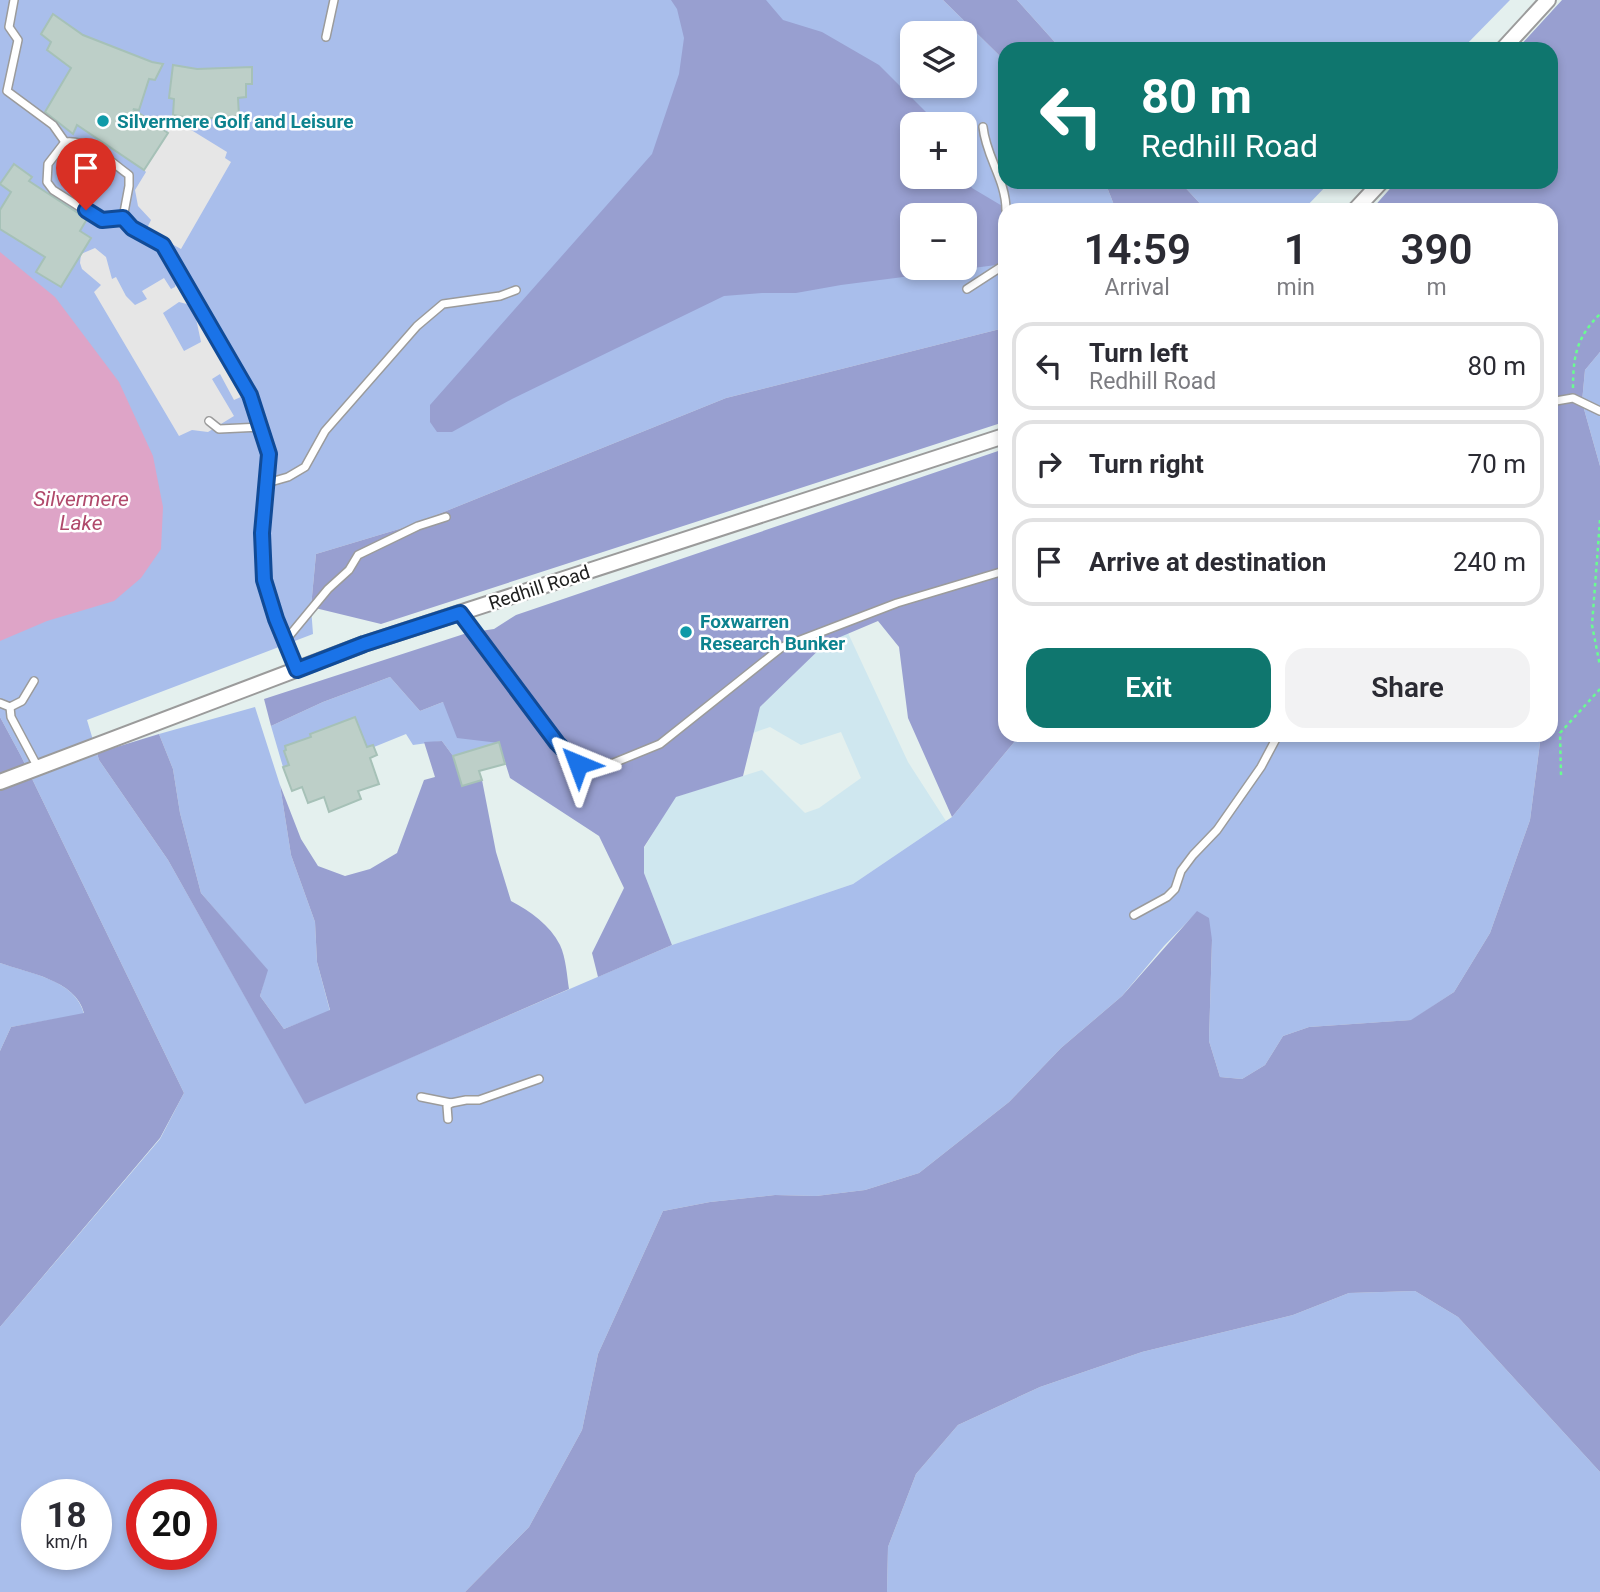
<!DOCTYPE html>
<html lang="en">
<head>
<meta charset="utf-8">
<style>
	:root { --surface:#fff; --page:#f2f2f3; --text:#2b2b33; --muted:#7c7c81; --line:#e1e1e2; --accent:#0f766e }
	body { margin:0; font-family:Roboto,sans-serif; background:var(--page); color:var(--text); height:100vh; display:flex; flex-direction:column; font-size:26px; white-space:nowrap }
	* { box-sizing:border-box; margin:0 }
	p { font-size:23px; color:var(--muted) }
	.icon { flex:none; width:38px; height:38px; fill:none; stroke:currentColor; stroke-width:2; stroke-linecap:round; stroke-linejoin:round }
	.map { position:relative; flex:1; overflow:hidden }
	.drawer { position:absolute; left:998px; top:203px; width:560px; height:539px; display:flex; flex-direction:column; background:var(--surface); border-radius:21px; box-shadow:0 4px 10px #0003 }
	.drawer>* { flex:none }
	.banner { position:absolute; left:998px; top:42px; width:560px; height:147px; border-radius:21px; box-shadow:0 4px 10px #0003; background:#0f766e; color:#fff; overflow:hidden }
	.fabs { position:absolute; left:900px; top:21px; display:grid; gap:14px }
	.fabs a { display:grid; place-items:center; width:77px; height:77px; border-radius:14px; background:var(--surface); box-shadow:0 4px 10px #0003; font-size:35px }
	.speed { position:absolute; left:21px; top:1479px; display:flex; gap:14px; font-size:35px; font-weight:700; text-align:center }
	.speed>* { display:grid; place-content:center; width:91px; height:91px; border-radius:50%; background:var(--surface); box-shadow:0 4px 10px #0003; line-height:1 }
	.speed small { font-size:18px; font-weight:400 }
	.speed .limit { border:10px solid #d22; background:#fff; color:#111 }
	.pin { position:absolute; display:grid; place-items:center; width:60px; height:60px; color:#fff; margin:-72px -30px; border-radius:50% 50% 50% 0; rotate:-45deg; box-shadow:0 0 7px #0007 }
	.pin .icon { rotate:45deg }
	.me { position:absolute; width:77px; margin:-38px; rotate:316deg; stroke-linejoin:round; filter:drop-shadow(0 0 5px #0008) }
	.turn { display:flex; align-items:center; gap:24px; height:147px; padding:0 28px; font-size:32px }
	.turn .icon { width:91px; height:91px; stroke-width:2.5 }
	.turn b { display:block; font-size:49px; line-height:60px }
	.eta { display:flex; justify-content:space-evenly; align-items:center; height:119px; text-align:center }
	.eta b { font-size:42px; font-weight:600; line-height:49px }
	.primary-button { display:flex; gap:14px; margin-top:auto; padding:14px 28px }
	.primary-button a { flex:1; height:80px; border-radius:21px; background:var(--accent); color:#fff; font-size:28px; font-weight:600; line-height:80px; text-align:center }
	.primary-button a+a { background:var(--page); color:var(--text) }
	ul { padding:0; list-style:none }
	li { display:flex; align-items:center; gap:21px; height:88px; margin:0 14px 10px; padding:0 14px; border:4px solid var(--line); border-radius:21px }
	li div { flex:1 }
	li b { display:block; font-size:26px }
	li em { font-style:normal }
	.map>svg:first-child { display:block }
	.farmland { fill:#cfe7ef }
	.grass { fill:#a9beeb; fill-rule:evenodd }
	.forest { fill:#989fd0; fill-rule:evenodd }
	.parking { fill:#e6e6e6 }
	.water { fill:#dea4c7 }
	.building { fill:#bdcfc8; stroke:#a6c1b7; stroke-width:2 }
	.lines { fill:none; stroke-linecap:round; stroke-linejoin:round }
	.service-casing { stroke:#9b9b9b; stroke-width:10 }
	.minor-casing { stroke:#9b9b9b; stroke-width:18 }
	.path { stroke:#69fc91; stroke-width:2.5; stroke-dasharray:3.5 3.5; stroke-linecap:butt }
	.service { stroke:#fff; stroke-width:7 }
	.minor { stroke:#fff; stroke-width:14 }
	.route-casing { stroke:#114b97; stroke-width:18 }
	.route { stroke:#1a73e8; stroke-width:12 }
	.culture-dot { fill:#0f9aa8; stroke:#fff; stroke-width:2.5 }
	.labels { text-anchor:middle; stroke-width:5; stroke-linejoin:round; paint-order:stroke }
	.culture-label { font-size:19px; font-weight:bold; fill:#0d838f; stroke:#fff; text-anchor:start }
	.street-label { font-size:19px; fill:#1e1e1e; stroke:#fff }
	.water-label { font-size:21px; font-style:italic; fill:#b0496b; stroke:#fff }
</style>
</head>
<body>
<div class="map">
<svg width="1600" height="1592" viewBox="0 0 1600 1592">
	<rect width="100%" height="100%" fill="#e4f0ee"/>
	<!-- farmland -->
	<path class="farmland" d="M848,633L908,762L946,821L853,884L672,945L644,873V848L675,797L762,770L805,813L819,808L861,778L841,732L801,745L770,727L753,733L760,707L826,643Z"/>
	<!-- grass -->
	<g class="grass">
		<path d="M0,0H943L1004,60V182H1105L1116,210H1004V328L726,398L409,526L316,554L311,607L313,634L87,720L99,760L168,860L305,1103L672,945L853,884L952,817L1020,735H1541L1530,820L1490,933L1454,992L1412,1020L1309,1027L1283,1036L1265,1065L1242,1079L1220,1077L1209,1041L1212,940L1197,912L1164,946L1122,996L1061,1048L1009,1102L919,1173L865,1190L816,1196L775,1195L710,1202L663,1211L598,1354L582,1430L529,1527L465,1592H0V1327L160,1139L184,1093L21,756L0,717ZM912,33H964V86H912ZM912,124H964V177H912ZM912,215H964V268H912ZM37,1494H96V1554H37ZM142,1494H201V1554H142Z"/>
		<path d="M1017,0H1510L1462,49H1061Z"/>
		<path d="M1180,182H1330L1303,210H1206Z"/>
		<path d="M1600,352V466L1582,402L1585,370Z"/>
		<path d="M390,677L420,711L443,702L499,742L453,756L442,741L413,745L406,734L374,747L373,745L367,747L364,740H362L355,717L310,734L312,740L285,746L286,750L284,752L291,765L283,767L271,726L323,702Z"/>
		<path d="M255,707L280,785L291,855L315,922L317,962L330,1011L284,1029L260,996L267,970L201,893L180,813L173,769L159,734Z"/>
		<path d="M0,963C29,973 76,980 84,1014L11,1027L0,1051Z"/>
		<path d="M1415,1291L1458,1317L1600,1472V1592H887L888,1547L916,1474L958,1425L1040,1387L1142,1352L1293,1315L1349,1293Z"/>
	</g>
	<!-- forest -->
	<g class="forest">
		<path d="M671,0H766L783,20L822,32L879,65L938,124H912V177H964V173L972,188L1009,210H1004V264L841,285L796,293H762L724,296L512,399L452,432H437L430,422V405L652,154L679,74L684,38L677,9ZM912,215H964V268H912Z"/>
		<path d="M943,0H1017L1061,49H1004V60Z"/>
		<path d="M1562,0H1600V352L1585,370L1582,402L1600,466V1472L1458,1317L1415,1291L1349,1293L1293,1315L1142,1352L1040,1387L958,1425L916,1474L888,1547L887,1592H465L529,1527L582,1430L598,1354L663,1211L710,1202L775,1195L816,1196L865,1190L919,1173L1009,1102L1061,1048L1122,996L1197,911L1209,918L1212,940L1209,1041L1220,1077L1242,1079L1265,1065L1283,1036L1309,1027L1411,1020L1454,992L1490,933L1530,820L1541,735H1550V210H1371L1396,182H1550V49H1517Z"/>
		<path d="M1105,182H1180L1206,210H1116Z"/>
		<path d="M1004,328V422L381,624L311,607L316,554L409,526L726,398Z"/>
		<path d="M1004,449V735H1020L952,817L908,718L899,647L878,621L826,643L760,707L743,776L676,797L644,847V873L672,945L598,977L592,953L624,888L599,836L510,778L499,743L457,738L443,702L420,711L390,677L323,702L271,726L264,699L467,633L494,629L516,615Z"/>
		<path d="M0,717L21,756L184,1093L160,1138L0,1327V1051L11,1027L84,1013C76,980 28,973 0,963Z"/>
		<path d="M159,734L173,769L180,813L201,893L268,970L260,996L284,1029L330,1010L317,962L315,922L291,855L280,785L301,839L318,866L345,876L370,869L397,853L424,780L435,777L424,742L442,741L453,756L462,786L482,780L496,852L511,901C530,911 550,925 560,945C566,958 567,976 569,989L305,1104L168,860L99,760L97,753Z"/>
	</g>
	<!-- parking -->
	<g class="parking">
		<path d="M171,125L188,128L227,152L225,158L231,162L181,249L146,230L151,220L138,206L135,190L146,172L144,170Z"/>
		<path d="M95,248L106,257L112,279L116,277L126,296L135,305L147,299L142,291L164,278L171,289L175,287L177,281L176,273L194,306L179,302L163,313L184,351L201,342L194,309L243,396L234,400L220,374L212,379L234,416L208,432L192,430L179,436L94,292L101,285L82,269L80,263L81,254Z"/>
	</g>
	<!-- water -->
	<path class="water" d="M0,252L55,297L119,382L153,456L163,507L161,549L141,578L114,601L47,621L0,641Z"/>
	<!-- building -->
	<g class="building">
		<path d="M53,14L83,35L152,62L163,64L155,80L149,79L139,110L133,109L168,133L144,170L77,125L73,134L45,112L71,68L47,50L51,42L41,34Z"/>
		<path d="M173,65L197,69L252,67V84H246V97L238,98L239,116L197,119L173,115L174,99L169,98Z"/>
		<path d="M14,164L32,177L29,181L87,219L80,231L91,238L61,287L36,272L45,257L0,229V210L11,192L0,184Z"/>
		<path d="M355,717L367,747L373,745L377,755L370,758L379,784L358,791L361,799L329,812L324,797L308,803L302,787L292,791L283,767L289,765L284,751L286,750L285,746L311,737L310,734Z"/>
		<path d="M499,742L505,764L479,771L482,780L462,786L453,756Z"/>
	</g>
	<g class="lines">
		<!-- service casing -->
		<g class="service-casing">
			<g id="service">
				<path d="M14,0L9,27L18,40L7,91L53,125L65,142"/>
				<path d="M326,37L334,0"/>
				<path d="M983,127C986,157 1006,180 1006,210"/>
				<path d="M123,218L129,186V175C109,161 90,139 65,142L48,164L47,182L53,190L102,221L123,218L132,228L163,245L249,395L260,427"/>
				<path d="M967,289L1004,265"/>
				<path d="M1550,402L1573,398L1600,411"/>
				<path d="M209,421L219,429L260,427L269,454L262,533L264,580L276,619L297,669"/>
				<path d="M267,483L288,477L305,467L325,431L417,326L443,304L500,296L516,290"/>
				<path d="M460,613L557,743L578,764H611L660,744L782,647L897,603L1004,571"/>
				<path d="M285,641L328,589L349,570L358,555L418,526L446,517"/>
				<path d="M0,703L10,707L11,717L35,762"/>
				<path d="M10,707L22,701L34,681"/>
				<path d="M1134,915L1167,897L1175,889L1181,871L1193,855L1217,830L1261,767L1278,735"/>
				<path d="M421,1097L451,1103L466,1100H479L539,1079"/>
				<path d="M448,1119L447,1106L451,1103"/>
			</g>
		</g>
		<!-- minor casing -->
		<g class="minor-casing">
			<g id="minor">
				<path d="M1503,49L1548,0"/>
				<path d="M1355,210L1381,182"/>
				<path d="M0,782L364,644L1004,436"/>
			</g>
		</g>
		<!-- path -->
		<g class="path">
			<path d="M1573,388C1573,355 1577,337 1600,314"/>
			<path d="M1600,520L1592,625L1600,666"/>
			<path d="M1561,775L1560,733L1600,689"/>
		</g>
		<!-- service -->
		<use href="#service" class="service"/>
		<!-- minor -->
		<use href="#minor" class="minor"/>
	</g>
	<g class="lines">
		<!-- route casing -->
		<g class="route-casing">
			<path id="route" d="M86,210L102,220L123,218L132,228L163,245L250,395L269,454L262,533L264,580L276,619L297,670L364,644L460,613L557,743L578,764"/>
		</g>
		<!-- route -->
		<use href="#route" class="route"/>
	</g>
	<!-- markers -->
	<g class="culture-dot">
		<circle cx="103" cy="121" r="7"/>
		<circle cx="686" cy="632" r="7"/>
	</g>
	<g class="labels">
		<!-- culture labels -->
		<g class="culture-label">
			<text x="117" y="128">Silvermere Golf and Leisure</text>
			<text x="700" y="628">Foxwarren<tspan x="700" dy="22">Research Bunker</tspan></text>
		</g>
		<!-- street labels -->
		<g class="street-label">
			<text transform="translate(539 587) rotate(-18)" y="7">Redhill Road</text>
		</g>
		<!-- water labels -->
		<g class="water-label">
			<text x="81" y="506">Silvermere<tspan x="81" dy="24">Lake</tspan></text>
		</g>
	</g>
</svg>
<div class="fabs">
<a><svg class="icon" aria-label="layers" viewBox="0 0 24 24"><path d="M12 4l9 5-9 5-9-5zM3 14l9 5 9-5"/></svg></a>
<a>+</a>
<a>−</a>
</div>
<div class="speed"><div>18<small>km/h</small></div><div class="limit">20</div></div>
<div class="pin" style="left:86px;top:210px;background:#d93025"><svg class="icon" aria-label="arrive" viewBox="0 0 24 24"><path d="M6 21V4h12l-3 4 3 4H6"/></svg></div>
<svg class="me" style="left:578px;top:764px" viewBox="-20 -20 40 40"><path d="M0-17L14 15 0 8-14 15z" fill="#1a73e8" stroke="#fff" stroke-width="4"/></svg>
<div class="banner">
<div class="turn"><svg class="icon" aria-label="left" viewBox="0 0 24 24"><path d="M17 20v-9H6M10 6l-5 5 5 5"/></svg><div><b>80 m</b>Redhill Road</div></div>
</div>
<section class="drawer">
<div class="eta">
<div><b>14:59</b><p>Arrival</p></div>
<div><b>1</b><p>min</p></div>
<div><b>390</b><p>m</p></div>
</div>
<ul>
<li><svg class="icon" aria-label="left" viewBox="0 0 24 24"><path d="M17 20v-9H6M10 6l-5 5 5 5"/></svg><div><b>Turn left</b><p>Redhill Road</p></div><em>80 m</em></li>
<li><svg class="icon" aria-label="right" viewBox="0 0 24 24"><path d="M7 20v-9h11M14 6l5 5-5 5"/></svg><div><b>Turn right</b></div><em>70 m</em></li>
<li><svg class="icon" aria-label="arrive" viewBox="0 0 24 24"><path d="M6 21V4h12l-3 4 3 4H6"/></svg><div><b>Arrive at destination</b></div><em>240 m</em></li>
</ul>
<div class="primary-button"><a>Exit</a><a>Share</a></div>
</section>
</div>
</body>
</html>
